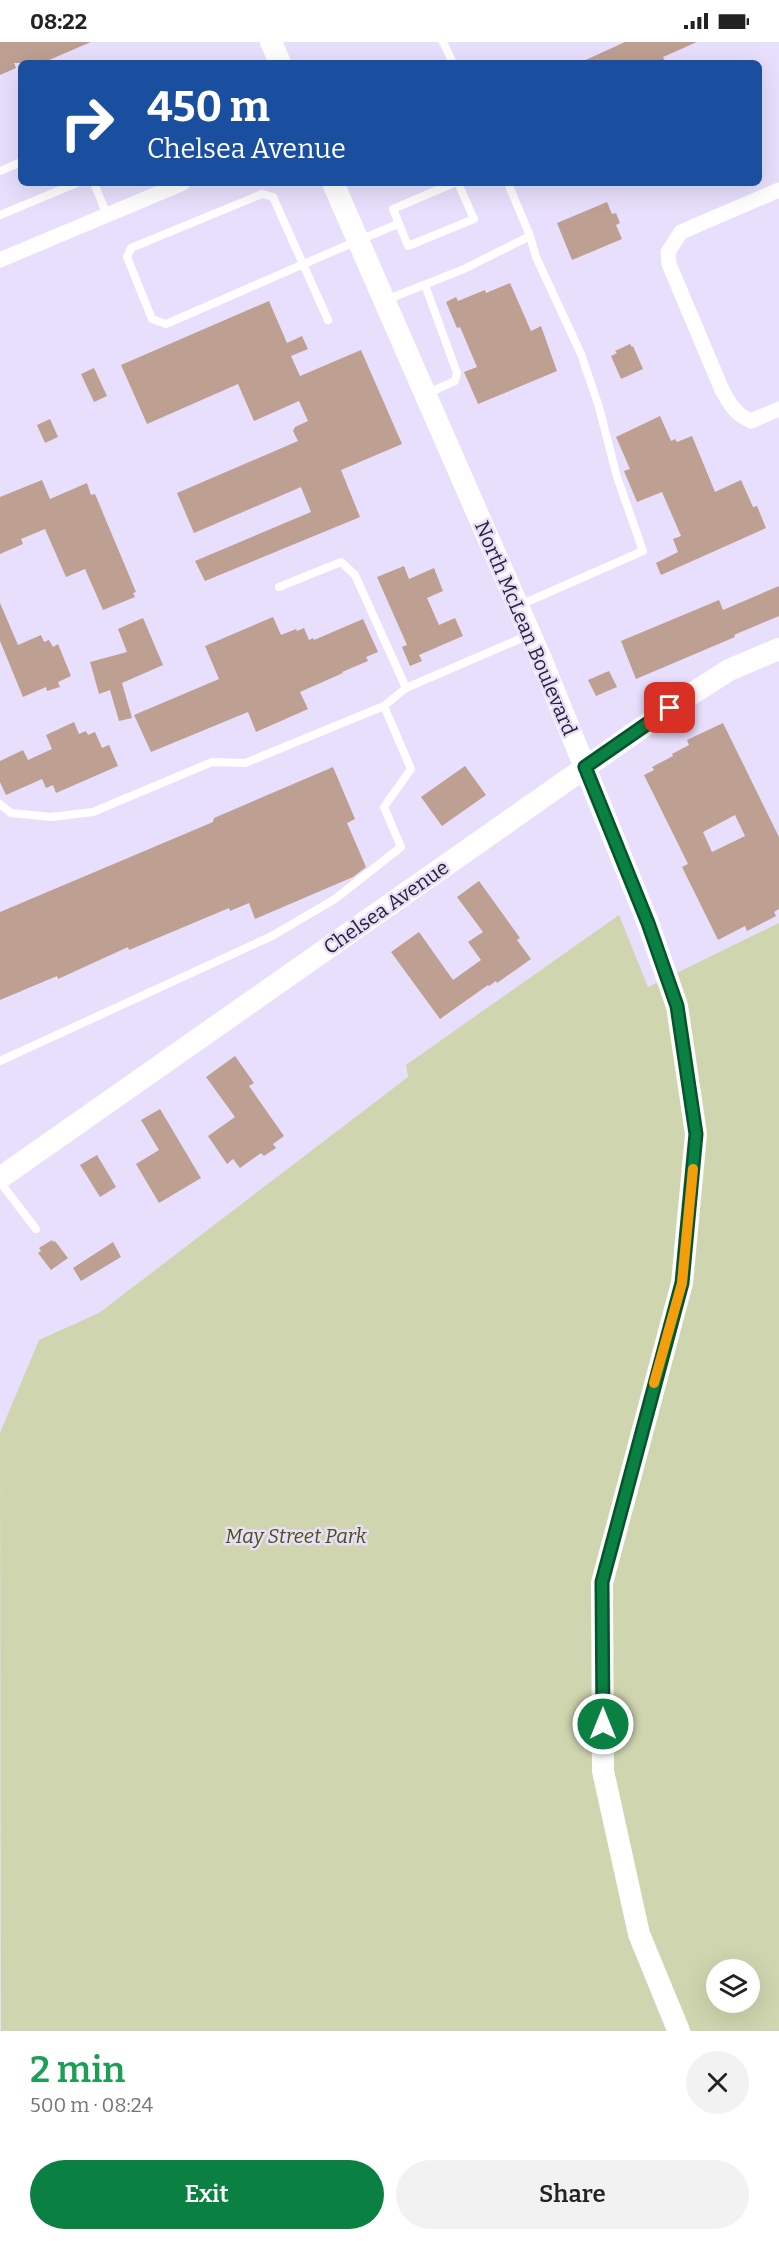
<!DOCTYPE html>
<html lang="en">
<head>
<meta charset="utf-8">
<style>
	:root { --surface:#fff; --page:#f2f2f2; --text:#222; --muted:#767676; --accent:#0b8043 }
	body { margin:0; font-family:Bitter,serif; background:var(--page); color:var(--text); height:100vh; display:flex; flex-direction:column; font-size:22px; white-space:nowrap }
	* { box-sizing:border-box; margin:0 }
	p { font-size:20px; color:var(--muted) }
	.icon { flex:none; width:33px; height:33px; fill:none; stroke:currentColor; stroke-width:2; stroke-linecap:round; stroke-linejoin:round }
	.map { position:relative; height:1989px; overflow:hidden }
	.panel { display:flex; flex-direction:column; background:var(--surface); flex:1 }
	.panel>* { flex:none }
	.top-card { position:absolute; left:18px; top:18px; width:744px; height:126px; border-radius:9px; box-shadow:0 6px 24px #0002; background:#1a4fa0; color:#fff; overflow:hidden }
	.controls { position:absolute; left:706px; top:1917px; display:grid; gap:12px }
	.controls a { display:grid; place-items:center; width:54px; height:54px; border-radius:50%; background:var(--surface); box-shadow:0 6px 24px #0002; font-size:30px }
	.pin { position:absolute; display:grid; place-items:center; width:51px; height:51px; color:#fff; margin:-26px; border-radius:12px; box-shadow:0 3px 9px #0006 }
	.me { position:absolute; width:66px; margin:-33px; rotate:0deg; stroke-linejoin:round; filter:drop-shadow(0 0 4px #0008) }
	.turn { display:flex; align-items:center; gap:21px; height:126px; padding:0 30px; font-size:27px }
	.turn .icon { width:78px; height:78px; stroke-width:2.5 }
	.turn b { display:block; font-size:42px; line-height:51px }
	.round { display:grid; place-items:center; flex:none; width:63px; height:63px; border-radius:32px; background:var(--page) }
	.head { display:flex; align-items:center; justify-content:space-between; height:102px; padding:0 30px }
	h1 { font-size:36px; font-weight:600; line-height:45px; color:#1e9e55 }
	.action { display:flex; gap:12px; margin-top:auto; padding:12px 30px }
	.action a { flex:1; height:69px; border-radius:36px; background:var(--accent); color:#fff; font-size:24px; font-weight:600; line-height:69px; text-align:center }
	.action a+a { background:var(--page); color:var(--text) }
	.status { display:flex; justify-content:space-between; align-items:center; height:42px; padding:0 30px; background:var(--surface); direction:ltr }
	.status svg { height:16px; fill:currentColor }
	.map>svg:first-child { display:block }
	.green { fill:#cfd5af; fill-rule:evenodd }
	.building { fill:#bda091; fill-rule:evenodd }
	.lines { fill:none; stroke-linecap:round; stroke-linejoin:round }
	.service { stroke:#fff; stroke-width:8 }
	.minor { stroke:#fff; stroke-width:15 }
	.secondary { stroke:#fff; stroke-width:22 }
	.route-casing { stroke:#07532c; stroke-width:15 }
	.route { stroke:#0b8043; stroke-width:10 }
	.slow { stroke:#f59e0b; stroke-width:10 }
	.labels { text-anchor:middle; stroke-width:5; stroke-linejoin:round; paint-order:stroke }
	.street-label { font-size:20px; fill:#27242e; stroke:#e8dffc }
	.park-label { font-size:20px; font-style:italic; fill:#4b510e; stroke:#e8dffc }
</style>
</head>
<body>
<div class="status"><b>08:22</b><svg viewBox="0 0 49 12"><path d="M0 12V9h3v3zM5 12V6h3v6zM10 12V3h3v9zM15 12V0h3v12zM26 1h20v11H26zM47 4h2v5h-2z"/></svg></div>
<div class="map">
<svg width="779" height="1989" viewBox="0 0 779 1989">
	<rect width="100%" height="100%" fill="#e8dffc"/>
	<!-- green -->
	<path class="green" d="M619,873L648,945L779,881V1989H691L631,1901L666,1989H1L0,1391L39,1298L99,1271L408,1035L406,1023ZM717,1928H750V1960H717Z"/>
	<!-- building -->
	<g class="building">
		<path d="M0,0H91L49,18L50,21H14L16,26L0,33Z"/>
		<path d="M625,0H697L663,15L666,21H579Z"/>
		<path d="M607,160L612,172L616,171L620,181L616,183L622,197L572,218L557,181Z"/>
		<path d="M510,241L531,289L541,284L557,329L478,362L464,330L477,325L460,285L457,286L446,260L456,255L458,259L485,248L486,251Z"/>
		<path d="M269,259L287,301L302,294L308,307L291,314L300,334L361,308L402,402L341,428L360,475L205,539L195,519L311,470L301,445L194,491L177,451L298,399L293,389L295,385L308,379L299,359L254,379L238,342L147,382L121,323Z"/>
		<path d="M630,302L632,305L633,304L643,327L621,337L611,314L617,311L615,309Z"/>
		<path d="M94,326L107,354L94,360L81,332Z"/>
		<path d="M660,374L671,399L675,397L677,400L692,394L715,450L741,438L753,465L757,464L766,486L661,533L656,521L678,510L673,497L681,494L662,450L637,460L624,429L630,427L616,395Z"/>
		<path d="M50,377L58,395L45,401L37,383Z"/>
		<path d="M42,438L50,457L87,441L91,453L95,452L136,550L133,551L135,555L103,568L85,527L66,535L45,487L21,497L23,502L0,512V455Z"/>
		<path d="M404,524L409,537L434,526L443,549L427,556L439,583L455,576L463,594L419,613L422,619L410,624L402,605L407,603L377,535Z"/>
		<path d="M779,544V574L734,593L735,595L636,637L621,599L719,558L723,568Z"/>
		<path d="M0,561L18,603L41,593L44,600L49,598L53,605L58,602L71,634L58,640L60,645L47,649L46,645L23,655L0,599Z"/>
		<path d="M273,575L281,593L296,587L297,589L304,586L309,598L313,596L314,598L363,577L378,610L366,615L368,619L342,630L343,631L300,650L308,667L256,690L248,670L151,710L134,673L219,637L205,604Z"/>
		<path d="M143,576L163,623L122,641L132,676L119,679L110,648L99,652L90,620L127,610L118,587Z"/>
		<path d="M609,629L617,645L596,654L588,638Z"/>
		<path d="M74,680L79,692L86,689L88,693L95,690L102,706L109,703L118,724L56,751L53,743L46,746L42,737L6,753L0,740V719L23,708L28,718L52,707L46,693Z"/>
		<path d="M723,681L779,795V867L774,870L776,874L747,889L745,884L718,898L682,825L688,822L644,733L654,728L652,725L673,714L672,712L689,703L687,698ZM735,773L745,794L712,810L703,790Z"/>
		<path d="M465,724L486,753L442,784L421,755Z"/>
		<path d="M333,725L355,777L347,781L366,825L353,835L255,877L249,861L230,869L229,866L129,908L128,905L58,937L57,934L0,958V870L213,780L214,776Z"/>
		<path d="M479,839L520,896L517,898L531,917L497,941L496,939L489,944L488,943L440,977L391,910L419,890L453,938L481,918L468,900L483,890L457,855Z"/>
		<path d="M235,1014L254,1041L249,1044L284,1094L273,1102L276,1106L264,1114L261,1111L240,1126L233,1117L227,1122L208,1094L235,1075L206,1035Z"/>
		<path d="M160,1067L201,1136L159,1161L136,1122L159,1108L141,1078Z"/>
		<path d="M97,1113L116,1145L100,1155L80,1123Z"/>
		<path d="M52,1198L53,1200L55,1199L68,1216L51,1228L38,1211L41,1209L39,1206Z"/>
		<path d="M113,1200L121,1215L81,1239L73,1226Z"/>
	</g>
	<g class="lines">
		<!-- service -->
		<g class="service">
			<path d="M443,0L453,21"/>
			<path d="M0,129L21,120"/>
			<path d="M94,141L107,173"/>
			<path d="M454,141L393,167L408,204L474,177L458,141"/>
			<path d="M0,173L77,141"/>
			<path d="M425,243L457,331L455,339L426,352"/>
			<path d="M386,258L464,227L530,194L508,141"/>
			<path d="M328,278L273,155L262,152L131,206L127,215L152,277L166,282C243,249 320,214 398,182"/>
			<path d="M279,545L341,520L355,533L406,646"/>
			<path d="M520,563L643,509L617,435L599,365L581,312L536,215L530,194"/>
			<path d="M0,762L11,771L51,775L93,770L212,720L245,721L384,664L406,646L529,593"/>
			<path d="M0,1019L272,894L335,857L401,805L384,765L411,727L384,664"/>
			<path d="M0,1140L36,1187"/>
		</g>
		<!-- minor -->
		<g class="minor">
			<path d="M779,148L681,190L668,210L669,222L722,348C730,362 735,372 751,379L779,367"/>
			<path d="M0,218L183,141"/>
		</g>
		<!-- secondary -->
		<g class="secondary">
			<path d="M271,0L280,21"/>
			<path d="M333,141L541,617L648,881L677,964L696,1092L682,1241L602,1541L603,1729L639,1892L679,1989"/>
			<path d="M0,1136L670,666L729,628L779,607"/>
		</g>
	</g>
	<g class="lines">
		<!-- route casing -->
		<g class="route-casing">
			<path id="route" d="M603,1682L602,1540L682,1241L696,1092L677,964L648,881L585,725L670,666"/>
		</g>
		<!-- route -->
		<use href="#route" class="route"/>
		<!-- slow -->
		<path class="slow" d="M654,1341L682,1241L693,1127"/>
	</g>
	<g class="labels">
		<!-- street labels -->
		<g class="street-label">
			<text transform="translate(526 586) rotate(67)" y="7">North McLean Boulevard</text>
			<text transform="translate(386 865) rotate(-35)" y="7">Chelsea Avenue</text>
		</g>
		<!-- park labels -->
		<g class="park-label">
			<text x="296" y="1501">May Street Park</text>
		</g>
	</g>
</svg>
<div class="controls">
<a><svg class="icon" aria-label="layers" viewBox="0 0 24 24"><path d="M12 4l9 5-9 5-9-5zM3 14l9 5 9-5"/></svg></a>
</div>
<div class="pin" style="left:670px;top:666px;background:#d93025"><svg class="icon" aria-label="arrive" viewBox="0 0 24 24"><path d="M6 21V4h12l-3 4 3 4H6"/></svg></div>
<svg class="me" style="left:603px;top:1682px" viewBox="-20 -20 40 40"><circle r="17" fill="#0b8043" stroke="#fff" stroke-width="3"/><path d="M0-11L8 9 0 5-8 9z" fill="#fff"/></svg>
<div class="top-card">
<div class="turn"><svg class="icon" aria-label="right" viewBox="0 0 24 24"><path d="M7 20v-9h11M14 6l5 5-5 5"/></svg><div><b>450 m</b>Chelsea Avenue</div></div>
</div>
</div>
<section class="panel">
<div class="head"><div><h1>2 min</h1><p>500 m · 08:24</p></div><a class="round"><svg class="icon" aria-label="close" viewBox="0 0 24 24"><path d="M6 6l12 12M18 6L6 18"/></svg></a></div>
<div class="action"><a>Exit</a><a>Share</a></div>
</section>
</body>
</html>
